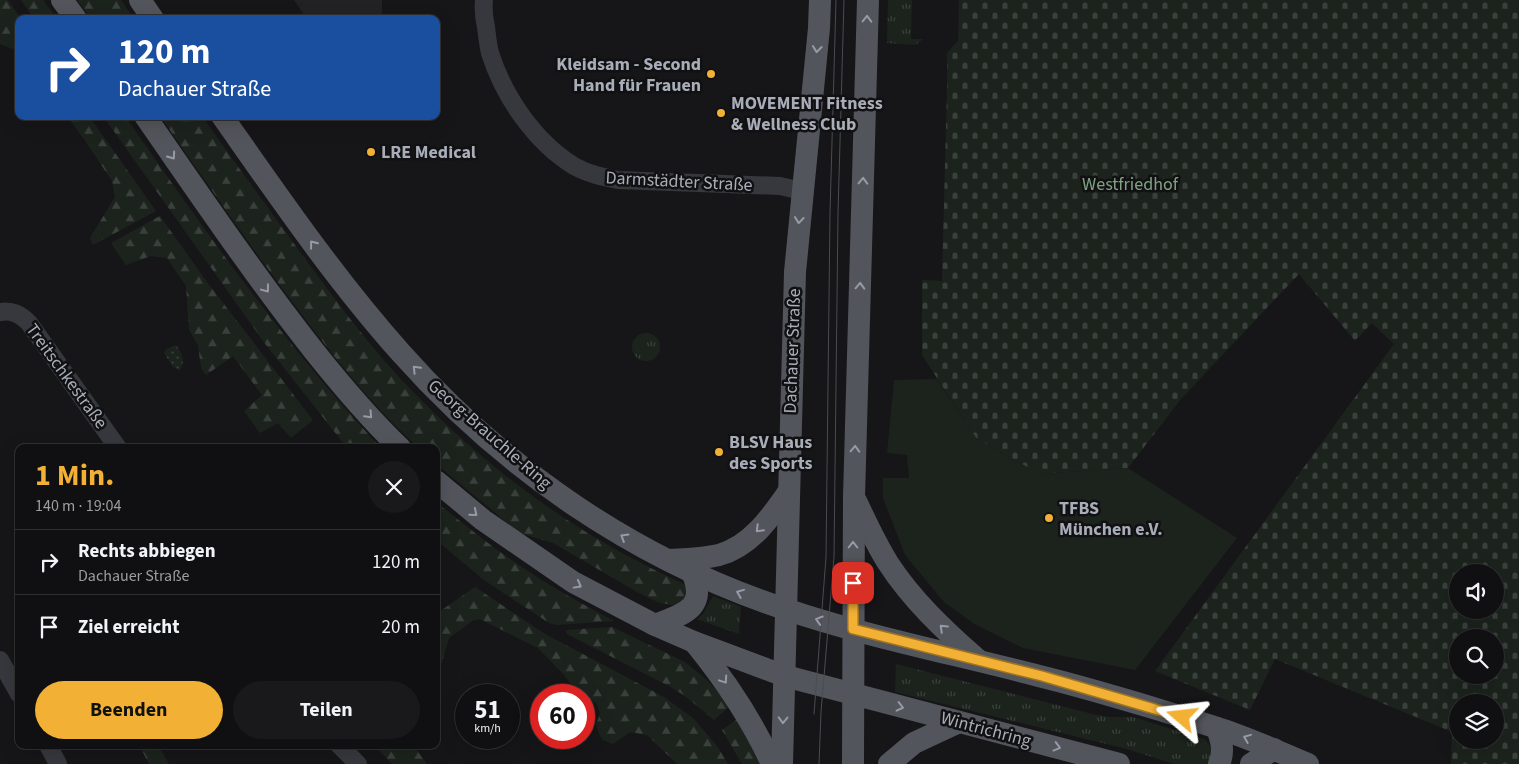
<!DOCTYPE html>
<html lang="de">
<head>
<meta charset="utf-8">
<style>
	:root { --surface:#101012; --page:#19191b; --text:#f1f3f6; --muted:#9c9d9f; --line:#303032; --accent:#f2b134 }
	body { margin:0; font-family:"Source Sans 3",sans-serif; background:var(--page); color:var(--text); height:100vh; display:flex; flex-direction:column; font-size:19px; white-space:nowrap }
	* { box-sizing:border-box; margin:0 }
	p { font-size:16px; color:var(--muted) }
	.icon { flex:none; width:28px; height:28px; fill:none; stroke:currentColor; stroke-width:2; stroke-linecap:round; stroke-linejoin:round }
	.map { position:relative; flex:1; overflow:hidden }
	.sheet { position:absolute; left:15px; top:444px; width:425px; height:305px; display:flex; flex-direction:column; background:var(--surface); border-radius:10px; box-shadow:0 5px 20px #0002,0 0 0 1px var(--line) }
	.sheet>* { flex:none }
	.banner { position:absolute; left:15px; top:15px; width:425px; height:105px; border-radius:10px; box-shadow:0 5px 20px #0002,0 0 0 1px var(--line); background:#1a4fa0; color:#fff; overflow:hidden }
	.fabs { position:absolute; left:1449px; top:564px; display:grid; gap:10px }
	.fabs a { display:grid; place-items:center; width:55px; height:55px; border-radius:50%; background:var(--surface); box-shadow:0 5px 20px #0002,0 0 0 1px var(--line); font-size:25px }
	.speed { position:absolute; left:455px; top:684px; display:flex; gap:10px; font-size:25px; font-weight:700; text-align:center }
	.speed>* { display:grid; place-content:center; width:65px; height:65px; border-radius:50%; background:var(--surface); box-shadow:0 5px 20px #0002,0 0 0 1px var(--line); line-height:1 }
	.speed small { font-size:12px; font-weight:400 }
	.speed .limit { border:8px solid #d22; background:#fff; color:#111 }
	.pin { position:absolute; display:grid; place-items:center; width:42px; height:42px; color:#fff; margin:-21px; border-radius:10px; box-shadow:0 2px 8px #0006 }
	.me { position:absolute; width:55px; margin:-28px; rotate:287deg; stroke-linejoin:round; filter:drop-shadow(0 0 4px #0008) }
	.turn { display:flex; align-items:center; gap:18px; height:105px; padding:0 20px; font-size:22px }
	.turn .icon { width:65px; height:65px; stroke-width:2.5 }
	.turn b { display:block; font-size:35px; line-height:42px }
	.round { display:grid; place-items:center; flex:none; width:52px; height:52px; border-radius:26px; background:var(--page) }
	.summary { display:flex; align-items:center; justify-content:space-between; height:85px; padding:0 20px }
	h1 { font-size:30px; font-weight:700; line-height:38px; color:var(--accent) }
	.button { display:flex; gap:10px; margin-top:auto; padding:10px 20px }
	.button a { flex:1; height:58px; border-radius:30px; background:var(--accent); color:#111; font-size:20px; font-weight:700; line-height:58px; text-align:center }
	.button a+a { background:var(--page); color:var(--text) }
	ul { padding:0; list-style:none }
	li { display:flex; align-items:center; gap:15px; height:65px; padding:0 20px; border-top:1px solid var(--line) }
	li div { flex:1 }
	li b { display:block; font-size:19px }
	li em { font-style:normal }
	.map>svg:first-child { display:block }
	.built { fill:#222225 }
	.grass { fill:url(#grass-tufts) }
	.forest { fill:url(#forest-firs) }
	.cemetery { fill:url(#cemetery-stones); fill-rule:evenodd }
	.park { fill:url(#park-dots) }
	.pitch { fill:#1c231d }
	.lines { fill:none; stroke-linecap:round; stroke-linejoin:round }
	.minor { stroke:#37383d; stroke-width:18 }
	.major { stroke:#53555c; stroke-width:22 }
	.tram { stroke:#4a4c52; stroke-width:1 }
	.oneway { stroke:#979ba6 }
	.route-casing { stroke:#9d7322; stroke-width:12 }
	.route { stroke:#f2b134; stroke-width:9 }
	.poi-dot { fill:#f2b134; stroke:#111113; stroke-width:2 }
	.labels { text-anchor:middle; stroke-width:5; stroke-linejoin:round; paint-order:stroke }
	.poi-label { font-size:18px; font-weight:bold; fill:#a8adb8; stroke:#111113; text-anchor:start }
	.street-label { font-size:18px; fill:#a8adb8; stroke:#111113 }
	.park-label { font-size:18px; fill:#7fa381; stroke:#111113 }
</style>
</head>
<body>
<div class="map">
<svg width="1519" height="764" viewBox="0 0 1519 764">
	<defs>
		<pattern id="grass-tufts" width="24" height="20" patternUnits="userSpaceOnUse" patternTransform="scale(1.25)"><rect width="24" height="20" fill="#1c231d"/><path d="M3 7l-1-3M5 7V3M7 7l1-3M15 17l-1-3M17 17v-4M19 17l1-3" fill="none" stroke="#3a403c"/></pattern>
		<pattern id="forest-firs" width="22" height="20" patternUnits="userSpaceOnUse" patternTransform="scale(1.25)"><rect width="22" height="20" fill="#1c231d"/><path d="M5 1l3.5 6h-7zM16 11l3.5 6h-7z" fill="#3a403c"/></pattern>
		<pattern id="cemetery-stones" width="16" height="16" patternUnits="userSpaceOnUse" patternTransform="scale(1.25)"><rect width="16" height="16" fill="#1c231d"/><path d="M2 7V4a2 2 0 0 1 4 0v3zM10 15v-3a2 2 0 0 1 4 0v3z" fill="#3a403c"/></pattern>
		<pattern id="park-dots" width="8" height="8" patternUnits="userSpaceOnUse" patternTransform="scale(1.25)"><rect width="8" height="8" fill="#1c231d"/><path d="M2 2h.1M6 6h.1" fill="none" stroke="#3a403c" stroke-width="1.8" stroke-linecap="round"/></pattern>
	</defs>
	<rect width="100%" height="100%" fill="#161618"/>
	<!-- built -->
	<path class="built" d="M294,0H382V19H307Z"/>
	<!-- grass -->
	<g class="grass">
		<path d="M888,0H912L911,39H923L916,45L887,43Z"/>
		<circle cx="646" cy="347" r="14"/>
		<path d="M713,596L741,607L739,634L697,619L703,614Z"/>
		<path d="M896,664L1096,715L1110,717H1133L1204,739C1213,746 1214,755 1208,764H1174L1127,749L895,692Z"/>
	</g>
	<!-- forest -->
	<g class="forest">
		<path d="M0,0H8L21,19H19V54L15,50L0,44Z"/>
		<path d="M21,0H43L57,19H34Z"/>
		<path d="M77,0H121L134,19H91Z"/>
		<path d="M67,116H89L156,211L93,245L90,238L115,197L112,181L86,142Z"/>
		<path d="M103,116H125C205,231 285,345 380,447H347L344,444L266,345Z"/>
		<path d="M160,116H202C237,166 273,215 309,264C337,302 366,341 398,376C482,466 572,533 684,584L688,588L687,599L674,605L660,603L639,593L553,543L523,534L510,525L436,464V448L418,447C368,402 326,347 285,292C242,234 201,175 160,116Z"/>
		<path d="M160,216L207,282L313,420L291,438L278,423L260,433L244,411L262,395L233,356L206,375L201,368L198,345L189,330L186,286L167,258L151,256L126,265L111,243Z"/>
		<path d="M436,502C465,525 494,549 525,569C553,588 584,605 614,621L557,625L549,623L484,580L436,540Z"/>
		<path d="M475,587L545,634L664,697L693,718L717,746L728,764H677L647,735L630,732L613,744L602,740L596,725L600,713L596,703L584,698V695H579L564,675L538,648L480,619L472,621L449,638L436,682V614Z"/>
		<path d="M612,627L685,662L708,681L730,706L714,720L685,696L669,686L567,634L566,630Z"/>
		<path d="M739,718L760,764H742L722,730Z"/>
		<path d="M139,745H158L169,764H149Z"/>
		<path d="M374,745H413L427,764H392Z"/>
	</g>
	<!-- cemetery -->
	<path class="cemetery" d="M959,0H1519V764H1451L1452,732L1275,659L1250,710L1155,671L1394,344L1372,323L1355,341L1299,274L1181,399L1128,468L1039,474L976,438L922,355V280L942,281L947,89V53L958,41ZM1458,572H1495V610H1458ZM1458,638H1495V675H1458ZM1458,702H1495V740H1458Z"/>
	<!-- park -->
	<path class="park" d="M176,345C182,353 186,361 180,370L173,367L164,353L167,349Z"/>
	<!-- pitch -->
	<path class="pitch" d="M937,379L976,438L1039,474L1128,468L1237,538L1135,670L1023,648L974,624L944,602L905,555L883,498V478H909L907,455L887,453L894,380Z"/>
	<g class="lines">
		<!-- minor -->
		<g class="minor">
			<path d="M484,0C483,9 484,18 486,27C487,35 488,45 490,53C504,97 535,142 574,166C588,174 603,177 618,180L780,186L802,191"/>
			<path d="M0,312C12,310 20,314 29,323L118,448"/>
			<path d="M0,660L19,694"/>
			<path d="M48,745L58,764"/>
			<path d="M339,745L358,764"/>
		</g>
		<!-- major -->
		<g class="major">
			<path d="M62,0L76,19"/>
			<path d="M140,0L153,19"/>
			<path d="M145,116C200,195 254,275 314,351C341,385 369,418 400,448"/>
			<path d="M222,116C279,197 335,279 401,353C504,469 636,560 785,609C868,637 955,654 1039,676C1080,686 1120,698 1160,710C1185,718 1210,725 1235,734C1260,743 1284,754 1308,764"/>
			<path d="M436,481L483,520L573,582L655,625L694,642L785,676L1119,764"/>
			<path d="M856,501C866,522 876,544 888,563C912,600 944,630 977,659"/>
			<path d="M669,560C686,559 703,559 719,555C751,546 771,517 789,491"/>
			<path d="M655,625C684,614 708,608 692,572"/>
			<path d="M695,643C725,680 752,720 772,764"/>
			<path d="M1217,728C1221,740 1225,751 1219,764"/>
			<path d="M782,764L795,272L819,28L820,0"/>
			<path d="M853,764L854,497L868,0"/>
			<path d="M889,764L914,743L959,722"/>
			<path d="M1251,764L1274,749"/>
		</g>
		<!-- tram -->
		<g class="tram">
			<path d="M814,714L826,557L830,213L836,0"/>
			<path d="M819,764L821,712L834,557L838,213L844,0"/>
		</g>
	</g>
	<!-- one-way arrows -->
	<defs><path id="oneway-chevron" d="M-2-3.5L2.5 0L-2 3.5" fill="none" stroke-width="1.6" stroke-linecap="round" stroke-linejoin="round" transform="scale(1.25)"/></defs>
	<g class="oneway">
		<use href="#oneway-chevron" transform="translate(867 19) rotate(-89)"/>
		<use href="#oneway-chevron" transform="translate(817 49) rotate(96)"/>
		<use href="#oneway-chevron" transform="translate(172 156) rotate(55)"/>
		<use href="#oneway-chevron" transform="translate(863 181) rotate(-88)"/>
		<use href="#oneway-chevron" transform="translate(799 220) rotate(96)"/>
		<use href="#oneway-chevron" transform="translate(313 244) rotate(-128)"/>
		<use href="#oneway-chevron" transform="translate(860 286) rotate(-88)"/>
		<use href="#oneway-chevron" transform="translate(266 289) rotate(53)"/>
		<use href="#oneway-chevron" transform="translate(416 369) rotate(-134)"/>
		<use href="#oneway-chevron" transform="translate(369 415) rotate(47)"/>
		<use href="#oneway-chevron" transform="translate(855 449) rotate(-88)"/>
		<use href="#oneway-chevron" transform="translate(474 513) rotate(40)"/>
		<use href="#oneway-chevron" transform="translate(759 529) rotate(135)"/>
		<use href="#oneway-chevron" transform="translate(624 537) rotate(-149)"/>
		<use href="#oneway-chevron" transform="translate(853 545) rotate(-90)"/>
		<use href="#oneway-chevron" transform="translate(578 585) rotate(29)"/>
		<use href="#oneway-chevron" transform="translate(740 593) rotate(-158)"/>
		<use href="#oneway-chevron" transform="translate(819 620) rotate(-163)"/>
		<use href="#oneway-chevron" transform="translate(943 628) rotate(-136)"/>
		<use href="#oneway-chevron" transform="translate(724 680) rotate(56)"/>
		<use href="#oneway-chevron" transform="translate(900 707) rotate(14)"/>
		<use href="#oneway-chevron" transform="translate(783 720) rotate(91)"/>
		<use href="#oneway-chevron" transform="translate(1247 738) rotate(-158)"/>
		<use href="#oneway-chevron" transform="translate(1057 747) rotate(15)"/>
	</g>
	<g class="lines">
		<!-- route casing -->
		<g class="route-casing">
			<path id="route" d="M853,583V629L1042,676L1182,717"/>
		</g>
		<!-- route -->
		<use href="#route" class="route"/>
	</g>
	<!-- markers -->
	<g class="poi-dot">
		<circle cx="711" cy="74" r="5"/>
		<circle cx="721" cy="113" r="5"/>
		<circle cx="371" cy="152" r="5"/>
		<circle cx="719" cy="452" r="5"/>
		<circle cx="1049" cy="518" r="5"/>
	</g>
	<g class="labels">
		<!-- poi labels -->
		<g class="poi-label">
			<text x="701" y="70" text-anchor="end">Kleidsam - Second<tspan x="701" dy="21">Hand für Frauen</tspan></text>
			<text x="731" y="109">MOVEMENT Fitness<tspan x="731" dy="21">&amp; Wellness Club</tspan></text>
			<text x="381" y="158">LRE Medical</text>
			<text x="729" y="448">BLSV Haus<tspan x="729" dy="21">des Sports</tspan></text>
			<text x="1059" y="514">TFBS<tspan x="1059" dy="21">München e.V.</tspan></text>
		</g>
		<!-- street labels -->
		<g class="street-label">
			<text transform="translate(679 181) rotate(3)" y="6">Darmstädter Straße</text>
			<text transform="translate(792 351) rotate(-88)" y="6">Dachauer Straße</text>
			<text transform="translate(67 376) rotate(54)" y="6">Treitschkestraße</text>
			<text transform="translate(490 434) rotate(41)" y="6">Georg-Brauchle-Ring</text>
			<text transform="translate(986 729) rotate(15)" y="6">Wintrichring</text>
		</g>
		<!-- park labels -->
		<g class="park-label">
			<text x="1130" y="190">Westfriedhof</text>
		</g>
	</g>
</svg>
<div class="fabs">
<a><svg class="icon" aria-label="sound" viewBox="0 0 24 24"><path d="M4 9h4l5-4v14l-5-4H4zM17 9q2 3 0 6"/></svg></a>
<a><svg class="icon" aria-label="search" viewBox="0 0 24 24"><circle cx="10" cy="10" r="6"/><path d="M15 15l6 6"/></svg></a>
<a><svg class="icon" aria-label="layers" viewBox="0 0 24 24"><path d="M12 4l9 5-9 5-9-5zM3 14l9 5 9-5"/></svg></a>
</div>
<div class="speed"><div>51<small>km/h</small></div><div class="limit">60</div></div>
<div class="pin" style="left:853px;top:583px;background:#d93025"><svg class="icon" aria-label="arrive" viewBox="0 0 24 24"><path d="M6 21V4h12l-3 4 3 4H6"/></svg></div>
<svg class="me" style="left:1182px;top:717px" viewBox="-20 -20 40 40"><path d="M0-17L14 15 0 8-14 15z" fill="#f2b134" stroke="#fff" stroke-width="4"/></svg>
<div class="banner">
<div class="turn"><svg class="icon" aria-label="right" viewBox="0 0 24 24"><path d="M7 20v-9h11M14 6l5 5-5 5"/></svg><div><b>120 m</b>Dachauer Straße</div></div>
</div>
<section class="sheet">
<div class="summary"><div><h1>1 Min.</h1><p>140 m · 19:04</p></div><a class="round"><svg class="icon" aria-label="close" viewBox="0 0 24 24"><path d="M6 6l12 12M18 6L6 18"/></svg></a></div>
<ul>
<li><svg class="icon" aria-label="right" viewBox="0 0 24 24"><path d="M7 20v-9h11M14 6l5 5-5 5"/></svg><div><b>Rechts abbiegen</b><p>Dachauer Straße</p></div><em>120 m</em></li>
<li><svg class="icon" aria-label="arrive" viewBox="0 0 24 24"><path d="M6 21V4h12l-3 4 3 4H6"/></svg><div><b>Ziel erreicht</b></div><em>20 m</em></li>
</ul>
<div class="button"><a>Beenden</a><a>Teilen</a></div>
</section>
</div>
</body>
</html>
